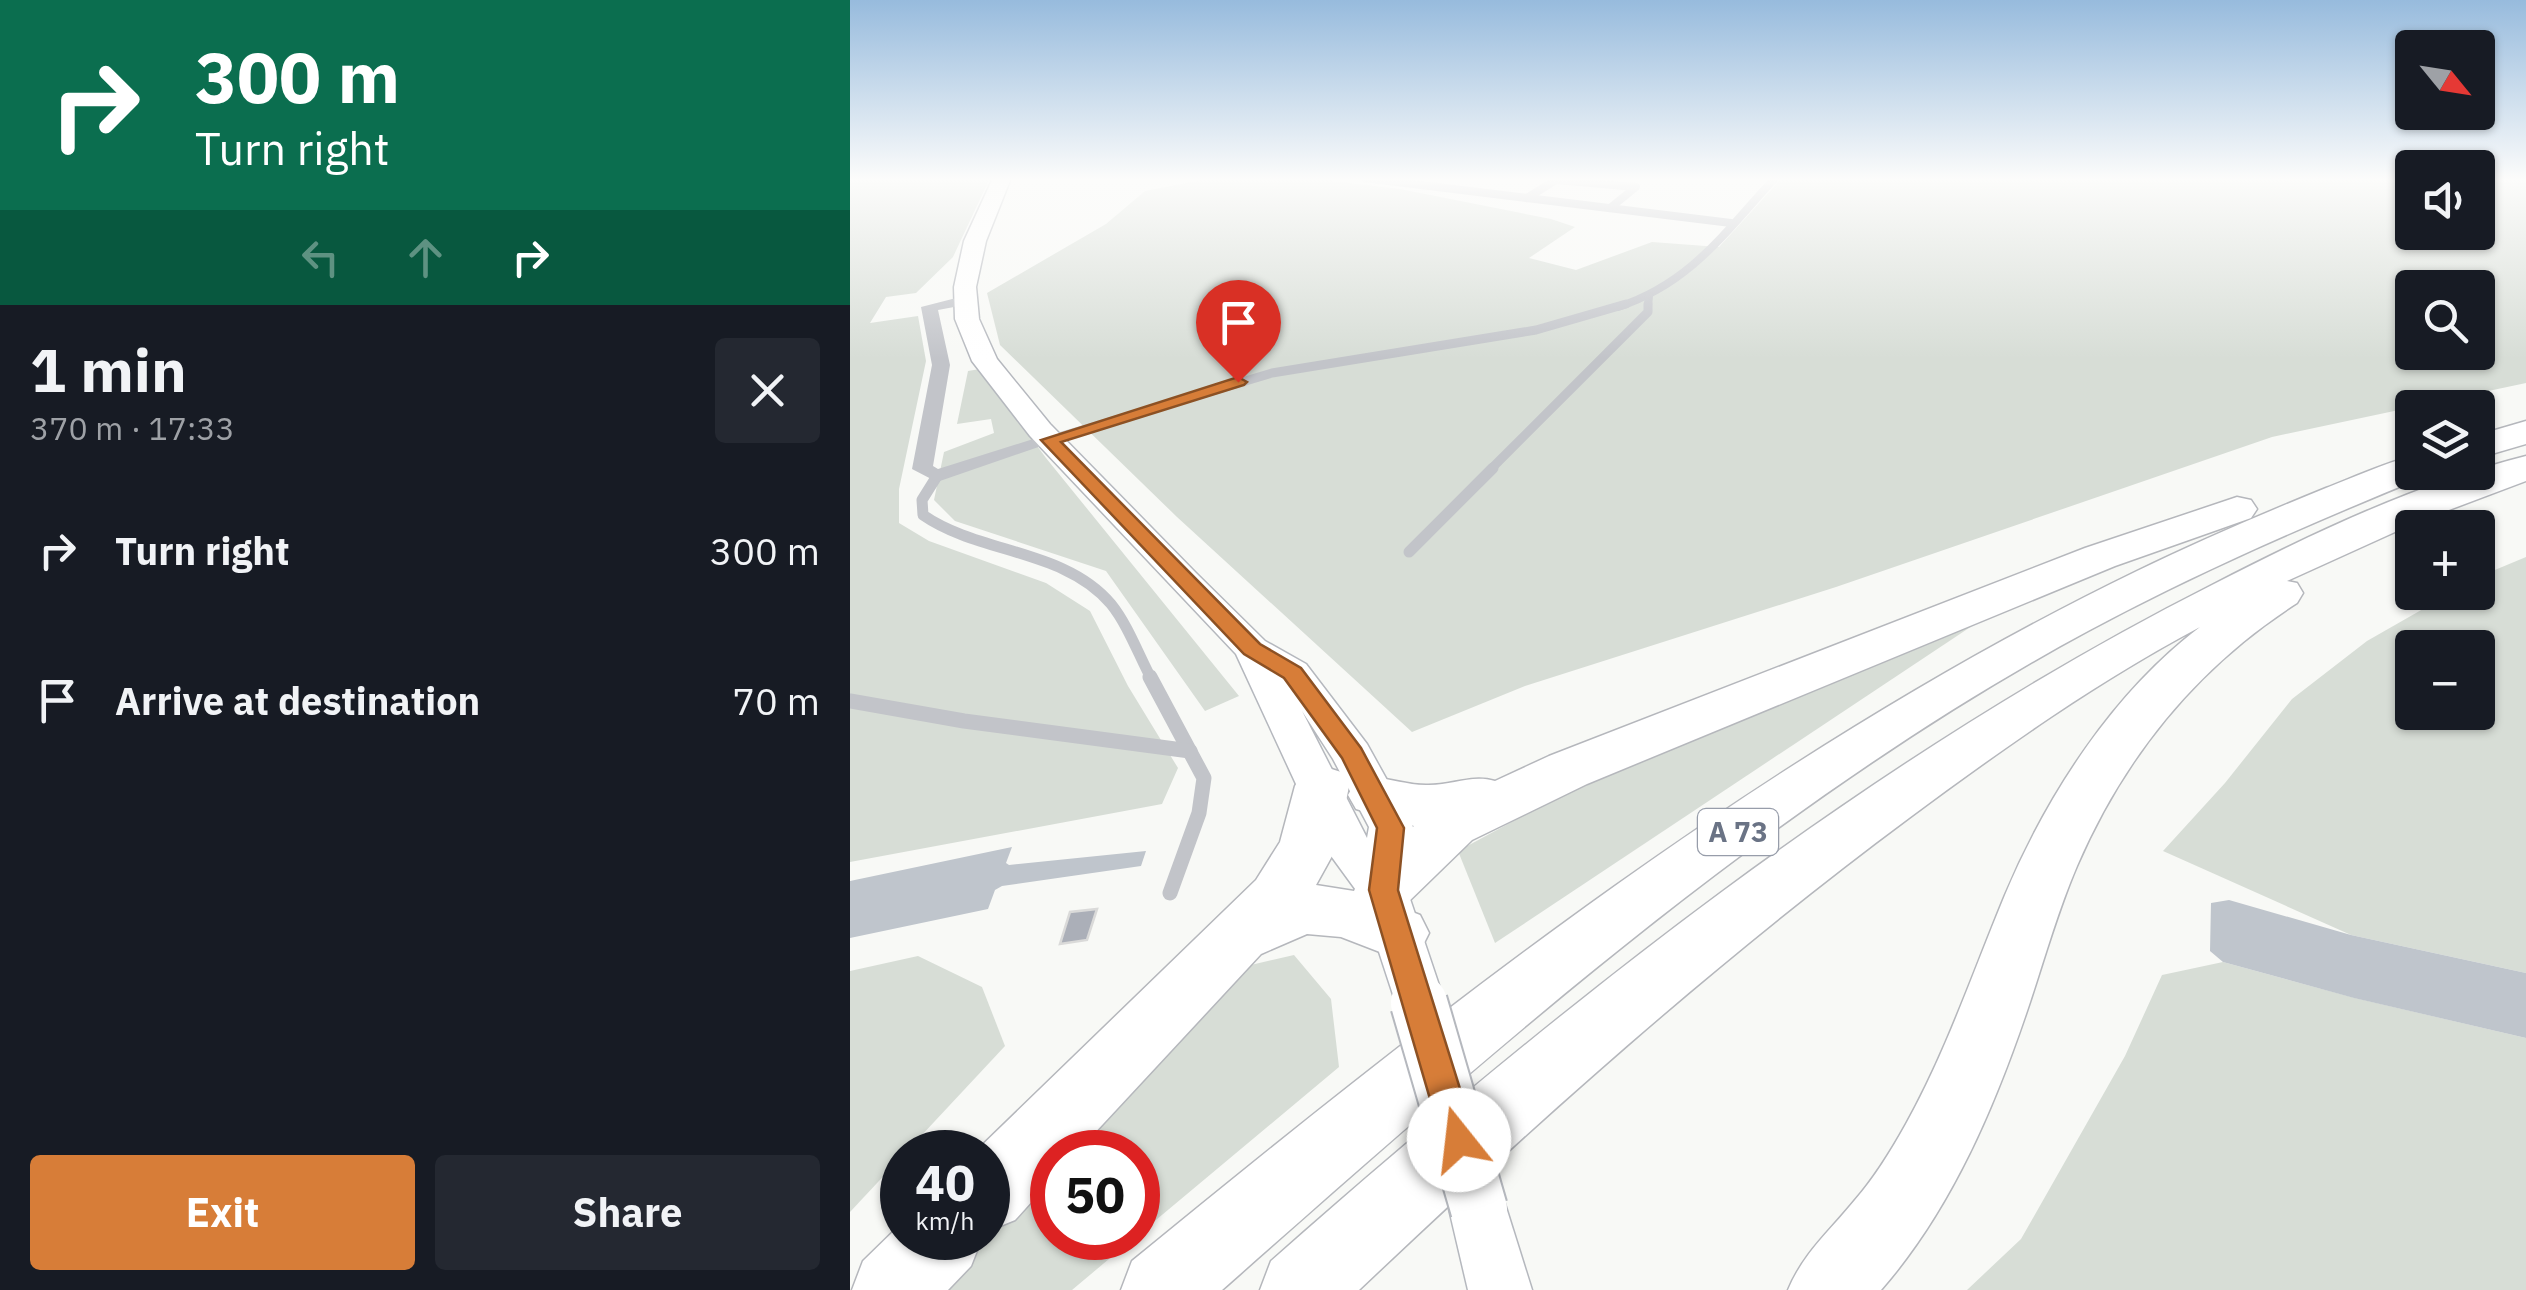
<!DOCTYPE html>
<html lang="en">
<head>
<meta charset="utf-8">
<style>
	:root { --surface:#171b24; --page:#242831; --text:#f1f3f6; --muted:#9ea1a6; --accent:#d77d38 }
	body { margin:0; font-family:"IBM Plex Sans",sans-serif; background:var(--page); color:var(--text); height:100vh; display:flex; flex-direction:column; font-size:38px; white-space:nowrap }
	* { box-sizing:border-box; margin:0 }
	p { font-size:32px; color:var(--muted) }
	.icon { flex:none; width:55px; height:55px; fill:none; stroke:currentColor; stroke-width:2; stroke-linecap:round; stroke-linejoin:round }
	.map { position:relative; flex:1; overflow:hidden }
	.side { display:flex; flex-direction:column; background:var(--surface); width:850px }
	.side>* { flex:none }
	.banner { background:#0b6e4f; color:#fff; overflow:hidden }
	.needle { width:65px; rotate:120deg }
	.tools { position:absolute; left:1545px; top:30px; display:grid; gap:20px }
	.tools a { display:grid; place-items:center; width:100px; height:100px; border-radius:10px; background:var(--surface); box-shadow:0 2px 8px #0004; font-size:50px }
	.speed { position:absolute; left:30px; top:1130px; display:flex; gap:20px; font-size:50px; font-weight:700; text-align:center }
	.speed>* { display:grid; place-content:center; width:130px; height:130px; border-radius:50%; background:var(--surface); box-shadow:0 2px 8px #0004; line-height:1 }
	.speed small { font-size:25px; font-weight:400 }
	.speed .limit { border:15px solid #d22; background:#fff; color:#111 }
	.pin { position:absolute; display:grid; place-items:center; width:85px; height:85px; color:#fff; margin:-102px -42px; border-radius:50% 50% 50% 0; rotate:-45deg; box-shadow:0 0 10px #0007 }
	.pin .icon { rotate:45deg }
	.me { position:absolute; width:110px; margin:-55px; rotate:344deg; stroke-linejoin:round; filter:drop-shadow(0 0 8px #0008) }
	.turn { display:flex; align-items:center; gap:35px; height:210px; padding:0 30px; font-size:45px }
	.turn .icon { width:130px; height:130px; stroke-width:2.5 }
	.turn b { display:block; font-size:70px; line-height:85px }
	.lanes { display:flex; align-items:center; height:95px; padding:0 30px; background:#0003; justify-content:center; gap:50px; direction:ltr }
	.lanes .off { opacity:.35 }
	.round { display:grid; place-items:center; flex:none; width:105px; height:105px; border-radius:10px; background:var(--page) }
	.overview { display:flex; align-items:center; justify-content:space-between; height:170px; padding:0 30px }
	h1 { font-size:60px; font-weight:800; line-height:75px }
	.button { display:flex; gap:20px; margin-top:auto; padding:20px 30px }
	.button a { flex:1; height:115px; border-radius:10px; background:var(--accent); color:#fff; font-size:40px; font-weight:800; line-height:115px; text-align:center }
	.button a+a { background:var(--page); color:var(--text) }
	ul { padding:0; list-style:none }
	li { display:flex; align-items:center; gap:30px; height:150px; padding:0 30px }
	li div { flex:1 }
	li b { display:block; font-size:38px }
	li em { font-style:normal }
	main { display:flex; flex:1; min-height:0 }
	.map>svg:first-child { display:block }
	.green { fill:#d7ddd6; fill-rule:evenodd }
	.water { fill:#bfc5cc }
	.building { fill:#abafb8; stroke:#dadad9; stroke-width:2.5 }
	.lines { fill:none; stroke-linecap:round; stroke-linejoin:round }
	.secondary-casing { stroke:#b5b8be; stroke-width:3 }
	.motorway-casing { stroke:#b5b7bc; stroke-width:3 }
	.service-far3 { stroke:#c2c4c9; stroke-width:8 }
	.service-far2 { stroke:#c2c4c9; stroke-width:9 }
	.service-far1 { stroke:#c2c4c9; stroke-width:11 }
	.service { stroke:#c2c4c9; stroke-width:15 }
	.minor { fill:#c2c4c9; fill-rule:evenodd }
	.secondary { fill:#fff; fill-rule:evenodd }
	.motorway { fill:#fff; fill-rule:evenodd }
	.secondary-bridge-casing { stroke:#b5b8be; stroke-width:60; stroke-linecap:butt }
	.secondary-bridge { stroke:#fff; stroke-width:56 }
	.route { fill:#d77d38; stroke:#8c5124; stroke-width:2.5 }
	.labels { text-anchor:middle; stroke-width:10; stroke-linejoin:round; paint-order:stroke }
	.shield { fill:#fff; stroke:#979daa; stroke-width:2.5 }
	.shield-label { font-size:28px; font-weight:bold; fill:#6a7385 }
</style>
</head>
<body>
<main>
<section class="side">
<div class="banner">
<div class="turn"><svg class="icon" aria-label="right" viewBox="0 0 24 24"><path d="M7 20v-9h11M14 6l5 5-5 5"/></svg><div><b>300 m</b>Turn right</div></div>
<div class="lanes"><svg class="icon off" aria-label="left" viewBox="0 0 24 24"><path d="M17 20v-9H6M10 6l-5 5 5 5"/></svg><svg class="icon off" aria-label="ahead" viewBox="0 0 24 24"><path d="M12 20V5M6 11l6-6 6 6"/></svg><svg class="icon" aria-label="right" viewBox="0 0 24 24"><path d="M7 20v-9h11M14 6l5 5-5 5"/></svg></div>
</div>
<div class="overview"><div><h1>1 min</h1><p>370 m · 17:33</p></div><a class="round"><svg class="icon" aria-label="close" viewBox="0 0 24 24"><path d="M6 6l12 12M18 6L6 18"/></svg></a></div>
<ul>
<li><svg class="icon" aria-label="right" viewBox="0 0 24 24"><path d="M7 20v-9h11M14 6l5 5-5 5"/></svg><div><b>Turn right</b></div><em>300 m</em></li>
<li><svg class="icon" aria-label="arrive" viewBox="0 0 24 24"><path d="M6 21V4h12l-3 4 3 4H6"/></svg><div><b>Arrive at destination</b></div><em>70 m</em></li>
</ul>
<div class="button"><a>Exit</a><a>Share</a></div>
</section>
<div class="map">
<svg width="1676" height="1290" viewBox="0 0 1676 1290">
	<rect width="100%" height="100%" fill="#f8f9f6"/>
	<!-- green -->
	<g class="green">
		<path d="M0,178H140L103,257L66,293L36,297L20,323L68,316L76,361L49,489V523L79,541L196,583L240,611L278,686L328,768L312,804L0,862Z"/>
		<path d="M362,178H456L550,189L701,219L725,227L679,258L726,270L802,242L869,247L932,178H1562V232H1628V178H1676V383L1422,437L986,587L675,686L562,732L327,517L150,345L137,293L256,224L295,191ZM1562,288H1628V352H1562Z"/>
		<path d="M130,369L196,458L389,696L355,711L256,571L105,521L84,500L94,452L144,433L141,419L107,424L118,371Z"/>
		<path d="M1676,557V973L1501,935L1313,851L1375,783L1442,699L1517,641L1601,593L1628,592V577ZM1562,648H1628V712H1562Z"/>
		<path d="M1131,620L645,943L608,851L715,793Z"/>
		<path d="M444,955L481,999L489,1067L288,1235V1152H218L388,968Z"/>
		<path d="M68,956L132,987L155,1046L0,1212V971Z"/>
		<path d="M1373,962L1505,998L1676,1038V1290H1117L1171,1239L1275,1056L1312,975Z"/>
		<path d="M202,1169V1238H284L222,1290H91Z"/>
	</g>
	<!-- water -->
	<g class="water">
		<path d="M162,847L156,863L159,865L296,851L291,866L152,886L145,890L138,909L0,938V881Z"/>
		<path d="M1379,900L1501,935L1676,973V1038L1504,998L1373,962L1360,951L1361,903Z"/>
	</g>
	<!-- building -->
	<path class="building" d="M247,909L237,940L210,944L220,912Z"/>
	<g class="lines">
		<!-- secondary casing -->
		<g class="secondary-casing">
			<g id="secondary">
				<path d="M143,178H161L136,241L126,287L129,319L147,359L200,424L346,573L415,641L456,664L517,744L563,827L557,890L595,1003L587,1019L569,1026L551,1019L511,897L476,849L386,654L180,436L122,361L105,319L104,287L114,241ZM452,711L483,759L519,827L517,838Z"/>
				<path d="M629,1179L650,1188L682,1290H618L599,1209L608,1188Z"/>
			</g>
		</g>
		<!-- motorway casing -->
		<g class="motorway-casing">
			<g id="motorway">
				<path d="M1676,421V444L1628,458V435Z"/>
				<path d="M1562,456V472H1578L1576,476C1461,523 1348,572 1238,631C922,801 640,1053 372,1290H271L282,1261C597,1003 920,749 1287,571C1349,541 1412,514 1476,488C1504,477 1533,464 1562,456Z"/>
				<path d="M1676,456V481L1567,522L1437,581L1447,583L1453,593L1447,603C1347,667 1274,757 1227,866C1208,910 1195,957 1180,1002C1146,1104 1102,1209 1031,1290H938C954,1252 979,1232 1005,1200C1025,1177 1041,1151 1056,1124C1097,1050 1123,972 1155,895C1197,795 1263,693 1350,627C1248,681 1152,749 1059,818C865,962 684,1124 509,1290H410L421,1261C710,1006 1018,759 1362,585C1461,534 1568,483 1676,456Z"/>
				<path d="M1387,497L1401,500L1407,509L1401,518L1265,566L737,784L622,840L552,908L570,915L579,933L570,951L548,959L491,937L457,934L411,954L227,1152H202V1179L165,1220L138,1231V1152H125L406,880L430,842L445,786L453,772L472,766L491,772L499,786L487,847L466,885L504,891L512,873L564,826L506,809L498,795L506,781C532,773 550,785 576,785C601,786 621,774 645,781L699,756L1235,548Z"/>
				<path d="M52,1223V1238H132L121,1266L98,1290H2L13,1261Z"/>
			</g>
		</g>
		<!-- service-far3 -->
		<g class="service-far3">
			<path d="M514,178L881,223"/>
			<path d="M706,180L786,187L760,208"/>
			<path d="M677,198L709,178"/>
			<path d="M768,307C841,283 875,232 925,178"/>
			<path d="M798,307L799,296"/>
		</g>
		<!-- service-far2 -->
		<g class="service-far2">
			<path d="M199,440L422,373L686,330L776,304"/>
			<path d="M640,470L798,312V304"/>
		</g>
		<!-- service-far1 -->
		<g class="service-far1">
			<path d="M87,476L72,500L73,515C129,554 215,549 261,604C278,625 289,656 302,680"/>
			<path d="M559,552L643,468"/>
		</g>
		<!-- service -->
		<g class="service">
			<path d="M300,677L354,778L349,813L320,893"/>
			<path d="M0,701L114,721L340,751"/>
		</g>
		<!-- minor -->
		<path class="minor" d="M114,296L122,301L120,304L88,310L100,365L83,466L88,469L199,434L209,440L87,482L62,469L82,365L71,307Z"/>
		<!-- secondary -->
		<use href="#secondary" class="secondary"/>
		<!-- motorway -->
		<use href="#motorway" class="motorway"/>
		<!-- secondary-bridge casing -->
		<g class="secondary-bridge-casing">
			<path id="secondary-bridge" d="M569,1003L629,1209"/>
		</g>
		<!-- secondary-bridge -->
		<use href="#secondary-bridge" class="secondary-bridge"/>
	</g>
	<!-- sky -->
	<linearGradient id="sky" x2="0" y2="1"><stop stop-color="#97bbdd"/><stop offset="0.5" stop-color="#fcfcfb"/><stop offset="1" stop-color="#fcfcfb" stop-opacity="0"/></linearGradient>
	<rect width="1676" height="359" fill="url(#sky)"/>
	<!-- route -->
	<path class="route" d="M388,377L397,382L394,385L211,442L410,644L451,668L511,748L554,828L548,890L626,1140L621,1152L609,1157L597,1152L592,1140L519,890L527,828L492,758L434,678L394,654L191,440Z"/>
	<g class="labels">
		<!-- shield labels -->
		<rect class="shield" x="848" y="809" width="80" height="46" rx="8"/>
		<g class="shield-label">
			<text x="888" y="842">A 73</text>
		</g>
	</g>
</svg>
<div class="tools">
<a><svg class="needle" viewBox="-14 -14 28 28"><path d="M0-13l5 13h-10z" fill="#e53935"/><path d="M0 13l5-13h-10z" fill="#9ea1a6"/></svg></a>
<a><svg class="icon" aria-label="sound" viewBox="0 0 24 24"><path d="M4 9h4l5-4v14l-5-4H4zM17 9q2 3 0 6"/></svg></a>
<a><svg class="icon" aria-label="search" viewBox="0 0 24 24"><circle cx="10" cy="10" r="6"/><path d="M15 15l6 6"/></svg></a>
<a><svg class="icon" aria-label="layers" viewBox="0 0 24 24"><path d="M12 4l9 5-9 5-9-5zM3 14l9 5 9-5"/></svg></a>
<a>+</a>
<a>−</a>
</div>
<div class="speed"><div>40<small>km/h</small></div><div class="limit">50</div></div>
<div class="pin" style="left:388px;top:382px;background:#d93025"><svg class="icon" aria-label="arrive" viewBox="0 0 24 24"><path d="M6 21V4h12l-3 4 3 4H6"/></svg></div>
<svg class="me" style="left:609px;top:1140px" viewBox="-20 -20 40 40"><circle r="19" fill="#fff"/><path d="M0-13L10 11 0 6-10 11z" fill="#d77d38"/></svg>
</div>
</main>
</body>
</html>
